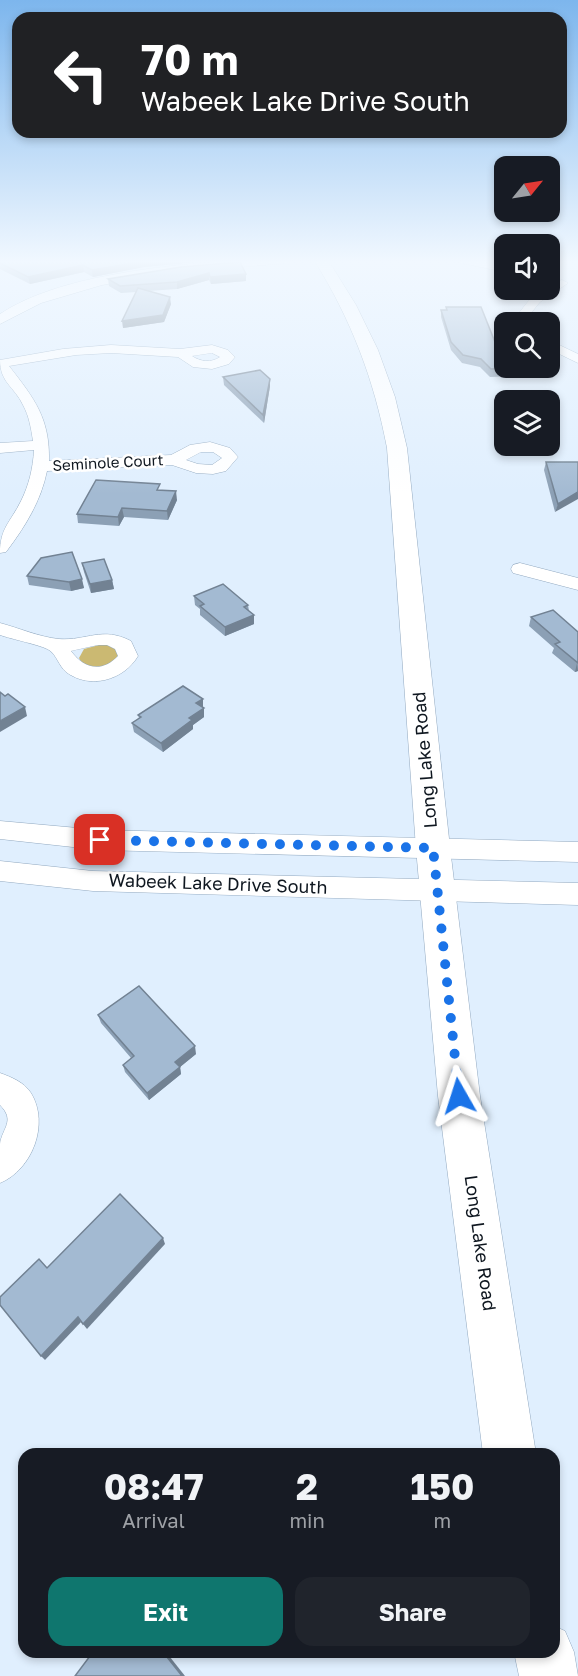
<!DOCTYPE html>
<html lang="en">
<head>
<meta charset="utf-8">
<style>
	:root { --surface:#171b24; --page:#20242c; --text:#f1f3f6; --muted:#9ea1a6; --accent:#0f766e }
	body { margin:0; font-family:"Golos Text",sans-serif; background:var(--page); color:var(--text); height:100vh; display:flex; flex-direction:column; font-size:22px; white-space:nowrap }
	* { box-sizing:border-box; margin:0 }
	p { font-size:20px; color:var(--muted) }
	.icon { flex:none; width:33px; height:33px; fill:none; stroke:currentColor; stroke-width:2; stroke-linecap:round; stroke-linejoin:round }
	.map { position:relative; flex:1; overflow:hidden }
	.drawer { position:absolute; left:18px; top:1448px; width:542px; height:210px; display:flex; flex-direction:column; background:var(--surface); border-radius:18px; box-shadow:0 3px 9px #0003 }
	.drawer>* { flex:none }
	.hud { position:absolute; left:12px; top:12px; width:555px; height:126px; border-radius:18px; box-shadow:0 3px 9px #0003; background:#202124; color:#fff; overflow:hidden }
	.needle { width:39px; rotate:60deg }
	.buttons { position:absolute; left:494px; top:156px; display:grid; gap:12px }
	.buttons a { display:grid; place-items:center; width:66px; height:66px; border-radius:12px; background:var(--surface); box-shadow:0 3px 9px #0003; font-size:30px }
	.pin { position:absolute; display:grid; place-items:center; width:51px; height:51px; color:#fff; margin:-26px; border-radius:12px; box-shadow:0 3px 9px #0006 }
	.me { position:absolute; width:66px; margin:-33px; rotate:354deg; stroke-linejoin:round; filter:drop-shadow(0 0 4px #0008) }
	.turn { display:flex; align-items:center; gap:21px; height:126px; padding:0 30px; font-size:27px }
	.turn .icon { width:78px; height:78px; stroke-width:2.5 }
	.turn b { display:block; font-size:42px; line-height:51px }
	.eta { display:flex; justify-content:space-evenly; align-items:center; height:102px; text-align:center }
	.eta b { font-size:36px; font-weight:700; line-height:42px }
	.button { display:flex; gap:12px; margin-top:auto; padding:12px 30px }
	.button a { flex:1; height:69px; border-radius:18px; background:var(--accent); color:#fff; font-size:24px; font-weight:700; line-height:69px; text-align:center }
	.button a+a { background:var(--page); color:var(--text) }
	.map>svg:first-child { display:block }
	.green { fill:#cbb972 }
	.lines { fill:none; stroke-linecap:round; stroke-linejoin:round }
	.minor-casing { stroke:#92a9c0; stroke-width:1 }
	.secondary-casing { stroke:#92a9c0; stroke-width:1 }
	.minor { fill:#fff; fill-rule:evenodd }
	.secondary { fill:#fff; fill-rule:evenodd }
	.wall { fill:#8ca0b5 }
	.shaded-wall { fill:#728293 }
	.building { fill:#a3bad2; stroke:#728293; stroke-width:1.5 }
	.route { stroke:#1a73e8; stroke-width:10; stroke-dasharray:0 18 }
	.labels { text-anchor:middle; stroke-width:5; stroke-linejoin:round; paint-order:stroke }
	.far-street-label { font-size:15px; fill:#0f1720; stroke:#fff }
	.street-label { font-size:18px; fill:#0f1720; stroke:#fff }
</style>
</head>
<body>
<div class="map">
<svg width="578" height="1676" viewBox="0 0 578 1676">
	<rect width="100%" height="100%" fill="#e0effe"/>
	<!-- green -->
	<path class="green" d="M103,644L115,647L119,655C109,667 95,671 82,663L79,658L84,649Z"/>
	<g class="lines">
		<!-- minor casing -->
		<g class="minor-casing">
			<g id="minor">
				<path d="M234,260H292L287,263L181,272L102,285L41,303L0,324V314C59,275 164,266 234,260Z"/>
				<path d="M456,260H476L504,266V272L457,262Z"/>
				<path d="M562,280L568,283L540,302L531,313L533,322H521L519,313C527,303 535,290 549,290V286Z"/>
				<path d="M549,340L578,354V363L549,349Z"/>
				<path d="M111,345L180,349L212,345L228,350L235,357L229,364L212,369L193,367L178,357L111,353L76,355L9,366C35,399 50,419 49,461L171,455L190,445L210,442L230,448L238,457L226,471L213,474L196,473L172,465L47,471C41,501 25,527 6,552L0,553C0,528 10,523 21,501C29,485 33,468 34,450L0,453V443L33,441C31,428 29,416 23,405C14,386 0,383 0,360L63,349ZM212,353L220,357C211,363 201,362 192,356ZM201,452H213L222,458L212,465L198,464L186,460Z"/>
				<path d="M520,563L578,578V590L513,573L511,569L513,565Z"/>
				<path d="M0,623C19,628 39,637 59,639C87,641 102,626 131,641L138,656C124,680 90,690 66,672C59,666 56,654 49,650C41,645 11,639 0,635ZM98,645H107L115,649L118,656C102,673 84,669 71,651Z"/>
				<path d="M0,821L100,830L578,842V862L100,850L0,839Z"/>
				<path d="M0,861L93,871L578,883V905L93,891L0,881Z"/>
				<path d="M0,1073C11,1077 24,1082 31,1093C50,1124 32,1170 0,1183C0,1170 0,1157 0,1144C2,1128 16,1121 0,1105Z"/>
			</g>
		</g>
		<!-- secondary casing -->
		<g class="secondary-casing">
			<g id="secondary">
				<path d="M314,260H328L356,305L378,350L395,397L407,448L450,848L480,1096L536,1454H483L438,1096L416,848L387,448C374,379 351,319 314,260Z"/>
				<path d="M554,1626L565,1631L574,1652L578,1676H519L514,1652H554Z"/>
			</g>
		</g>
		<!-- minor -->
		<use href="#minor" class="minor"/>
		<!-- secondary -->
		<use href="#secondary" class="secondary"/>
	</g>
	<!-- wall -->
	<g class="wall">
		<path d="M0,260H216L144,267L93,277L84,272L30,284L0,269Z"/>
		<path d="M181,267L246,281L211,284L209,280L177,289L148,291L171,304L164,322L123,328L136,292L121,293L109,286L108,279Z"/>
		<path d="M446,307L497,347L518,368L516,376L490,377L480,367L462,363L451,350L441,317V310H446Z"/>
		<path d="M223,377L270,386L264,423L224,385Z"/>
		<path d="M546,462H578L555,512L544,470Z"/>
		<path d="M161,490L177,500L168,520L124,517L119,526L78,523L77,514Z"/>
		<path d="M72,552L84,588L71,591L29,585L27,576Z"/>
		<path d="M82,563L112,580L114,589L91,593L84,572Z"/>
		<path d="M194,596L248,605L249,611L254,615V624L225,636L200,615V609L195,605Z"/>
		<path d="M531,617L578,632V671L575,672L552,653L554,648L529,626Z"/>
		<path d="M203,708L204,717L193,725V729L163,752L134,732L132,723L139,718L138,715Z"/>
		<path d="M98,1015L196,1054L180,1067L181,1074L149,1100L125,1072L123,1065L131,1058L101,1023Z"/>
	</g>
	<!-- shaded-wall -->
	<g class="shaded-wall">
		<path d="M151,260H216L144,267L93,277L92,270Z"/>
		<path d="M83,265L84,272L30,284L28,277Z"/>
		<path d="M209,273V280L177,289V282Z"/>
		<path d="M246,274V281L211,284L210,277Z"/>
		<path d="M170,297L171,304L164,322L123,328L122,321Z"/>
		<path d="M270,379V386L264,423L263,415Z"/>
		<path d="M176,491L177,500L168,520L167,511Z"/>
		<path d="M578,492V499L555,512L558,504Z"/>
		<path d="M122,508L124,517L119,526L118,517Z"/>
		<path d="M82,579L84,588L71,591L69,582Z"/>
		<path d="M112,580L114,589L91,593L90,584Z"/>
		<path d="M254,615V624L225,636V627Z"/>
		<path d="M577,663L578,671L575,672Z"/>
		<path d="M203,699V708L196,712V703Z"/>
		<path d="M25,707L27,716L0,732V721Z"/>
		<path d="M204,708V717L193,725V729L163,752L161,743L189,718Z"/>
		<path d="M195,1046L196,1054L180,1067L181,1074L149,1100L147,1093L175,1062Z"/>
		<path d="M163,1238L165,1244L87,1329L83,1324Z"/>
		<path d="M78,1317L81,1322L45,1360L41,1356Z"/>
		<path d="M163,1652H166L185,1676H182Z"/>
	</g>
	<!-- building -->
	<g class="building">
		<path d="M0,260H151L92,270L83,265L28,277L0,263Z"/>
		<path d="M240,262L246,274L210,277L209,273L177,282L120,286L108,279L181,267Z"/>
		<path d="M138,288L170,297L163,315L122,321Z"/>
		<path d="M446,307H481L497,347L504,354V368H518L491,369L481,359L463,355L451,342L441,310H447Z"/>
		<path d="M260,370L270,379L263,415L223,377Z"/>
		<path d="M546,462H578V492L558,504Z"/>
		<path d="M96,480L160,484L157,490L176,491L167,511L122,508L118,517L77,514Z"/>
		<path d="M72,552L82,579L69,582L27,576L41,558Z"/>
		<path d="M104,559L112,580L90,584L82,563Z"/>
		<path d="M223,584L248,605L244,607L254,615L225,627L200,606L204,604L194,596Z"/>
		<path d="M553,610L578,632V663L555,644L560,642L531,617Z"/>
		<path d="M183,686L203,699L196,703L204,708L189,718L192,720L161,743L132,723L141,717L138,715Z"/>
		<path d="M0,692L5,696L8,694L25,707L0,721Z"/>
		<path d="M139,986L195,1046L175,1062L180,1067L147,1093L123,1065L134,1056L98,1015Z"/>
		<path d="M120,1194L163,1238L83,1324L78,1317L41,1356L0,1305V1297L39,1259L47,1268Z"/>
		<path d="M93,1652H163L182,1676H75Z"/>
	</g>
	<!-- sky -->
	<linearGradient id="sky" x2="0" y2="1"><stop stop-color="#7db6ed"/><stop offset="0.53" stop-color="#f1f8ff"/><stop offset="1" stop-color="#f1f8ff" stop-opacity="0"/></linearGradient>
	<rect width="578" height="494" fill="url(#sky)"/>
	<g class="lines">
		<!-- route -->
		<path class="route" d="M100,840L433,848L459,1096"/>
	</g>
	<g class="labels">
		<!-- far-street labels -->
		<g class="far-street-label">
			<text transform="translate(108 463) rotate(-3)" y="5">Seminole Court</text>
		</g>
		<!-- street labels -->
		<g class="street-label">
			<text transform="translate(425 760) rotate(-95)" y="6">Long Lake Road</text>
			<text transform="translate(218 884) rotate(2)" y="6">Wabeek Lake Drive South</text>
			<text transform="translate(480 1243) rotate(82)" y="6">Long Lake Road</text>
		</g>
	</g>
</svg>
<div class="buttons">
<a><svg class="needle" viewBox="-14 -14 28 28"><path d="M0-13l5 13h-10z" fill="#e53935"/><path d="M0 13l5-13h-10z" fill="#9ea1a6"/></svg></a>
<a><svg class="icon" aria-label="sound" viewBox="0 0 24 24"><path d="M4 9h4l5-4v14l-5-4H4zM17 9q2 3 0 6"/></svg></a>
<a><svg class="icon" aria-label="search" viewBox="0 0 24 24"><circle cx="10" cy="10" r="6"/><path d="M15 15l6 6"/></svg></a>
<a><svg class="icon" aria-label="layers" viewBox="0 0 24 24"><path d="M12 4l9 5-9 5-9-5zM3 14l9 5 9-5"/></svg></a>
</div>
<div class="pin" style="left:100px;top:840px;background:#d93025"><svg class="icon" aria-label="arrive" viewBox="0 0 24 24"><path d="M6 21V4h12l-3 4 3 4H6"/></svg></div>
<svg class="me" style="left:459px;top:1096px" viewBox="-20 -20 40 40"><path d="M0-17L14 15 0 8-14 15z" fill="#1a73e8" stroke="#fff" stroke-width="4"/></svg>
<div class="hud">
<div class="turn"><svg class="icon" aria-label="left" viewBox="0 0 24 24"><path d="M17 20v-9H6M10 6l-5 5 5 5"/></svg><div><b>70 m</b>Wabeek Lake Drive South</div></div>
</div>
<section class="drawer">
<div class="eta">
<div><b>08:47</b><p>Arrival</p></div>
<div><b>2</b><p>min</p></div>
<div><b>150</b><p>m</p></div>
</div>
<div class="button"><a>Exit</a><a>Share</a></div>
</section>
</div>
</body>
</html>
